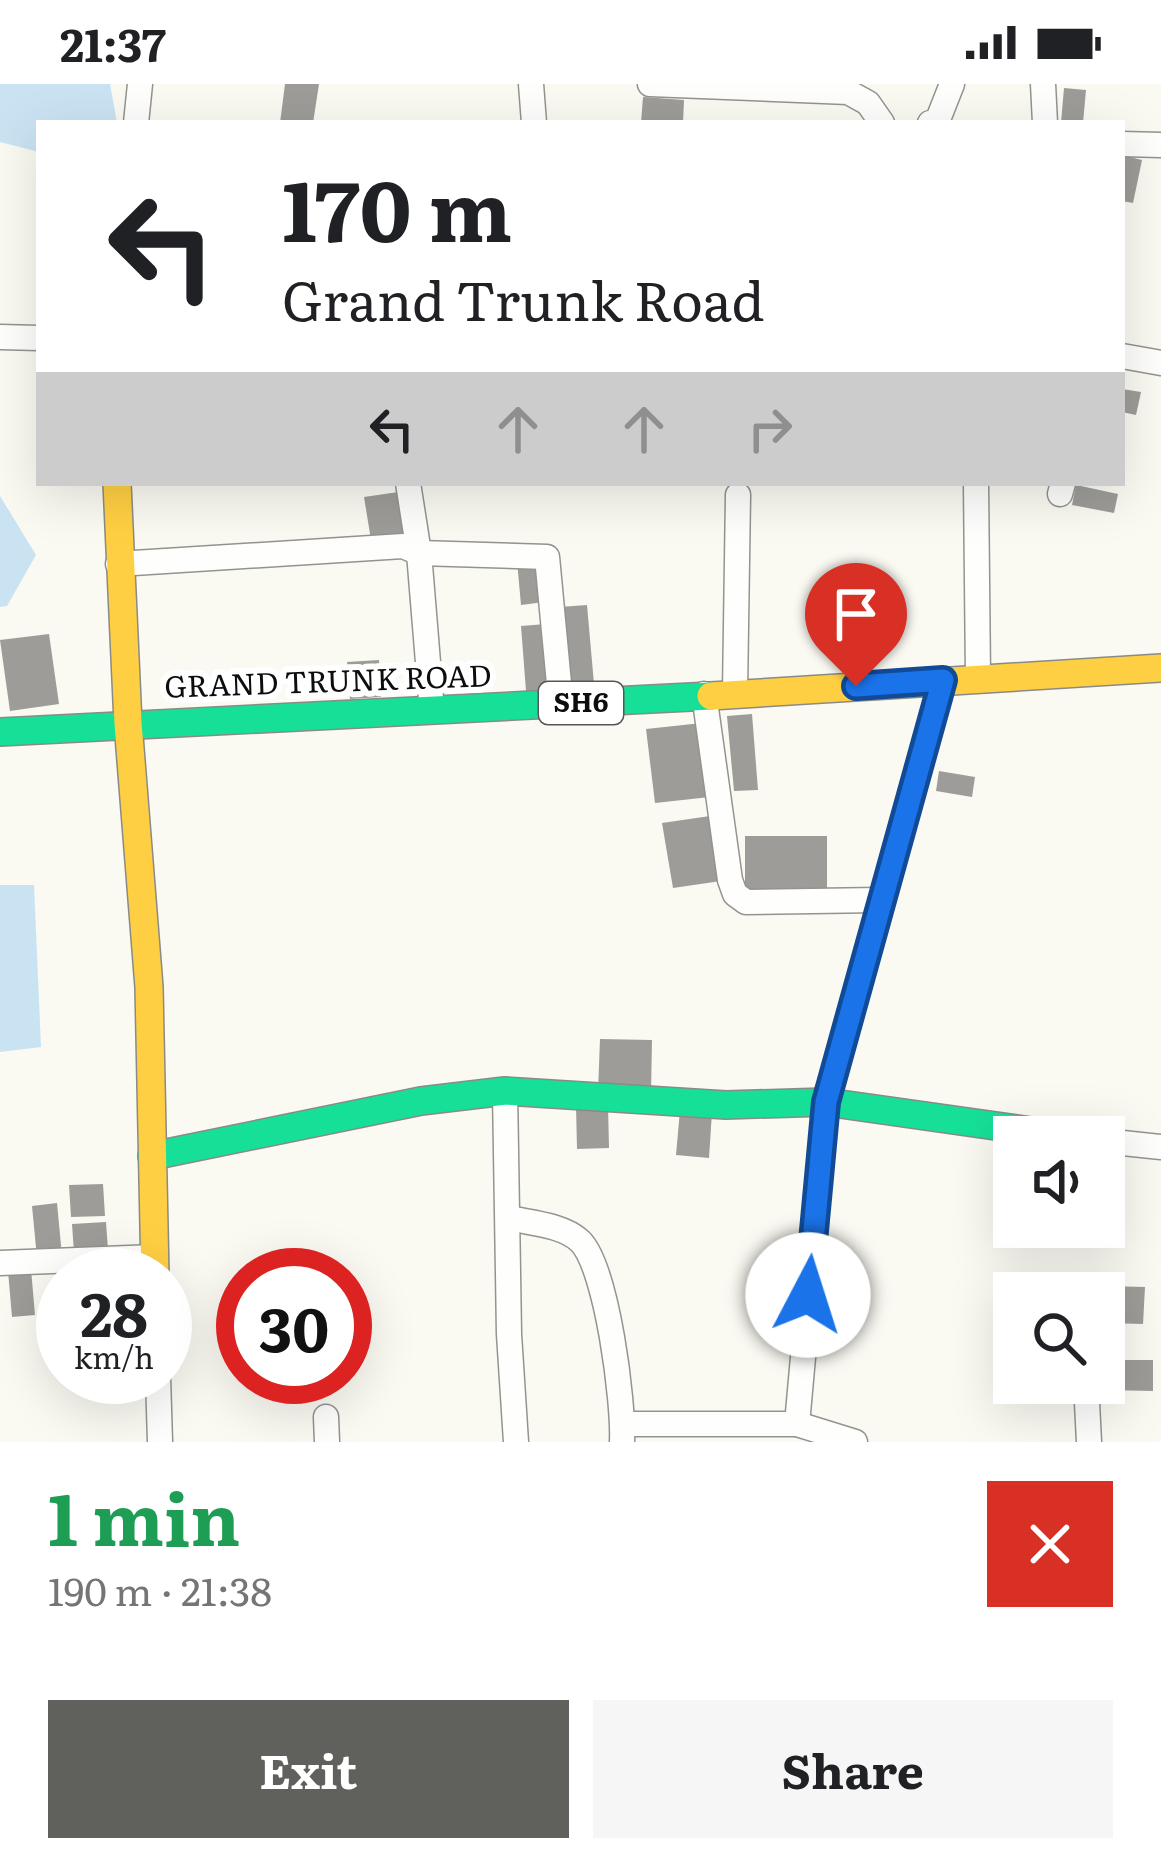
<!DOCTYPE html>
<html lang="en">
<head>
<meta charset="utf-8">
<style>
	:root { --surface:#fff; --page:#f6f6f6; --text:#202124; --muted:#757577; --accent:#60605d }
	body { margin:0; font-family:Literata,serif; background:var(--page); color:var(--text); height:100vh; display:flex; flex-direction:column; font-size:45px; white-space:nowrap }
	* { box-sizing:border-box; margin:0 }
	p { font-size:39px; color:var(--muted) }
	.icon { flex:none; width:66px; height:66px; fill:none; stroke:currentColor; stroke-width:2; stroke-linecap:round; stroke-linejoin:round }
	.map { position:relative; height:1358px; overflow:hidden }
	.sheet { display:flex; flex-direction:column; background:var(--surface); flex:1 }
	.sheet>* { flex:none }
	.top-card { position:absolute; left:36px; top:36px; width:1089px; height:366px; border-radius:0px; box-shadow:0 12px 48px #0002; background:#fff; color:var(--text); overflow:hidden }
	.controls { position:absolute; left:993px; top:1032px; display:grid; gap:24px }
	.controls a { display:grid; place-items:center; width:132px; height:132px; border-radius:0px; background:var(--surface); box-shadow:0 12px 48px #0002; font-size:60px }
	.speed { position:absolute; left:36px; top:1164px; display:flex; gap:24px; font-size:60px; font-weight:700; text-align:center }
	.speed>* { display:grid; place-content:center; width:156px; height:156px; border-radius:50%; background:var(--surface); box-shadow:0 12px 48px #0002; line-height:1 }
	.speed small { font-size:30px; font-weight:400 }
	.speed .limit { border:18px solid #d22; background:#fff; color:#111 }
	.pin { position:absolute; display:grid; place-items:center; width:102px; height:102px; color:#fff; margin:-123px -51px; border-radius:50% 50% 50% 0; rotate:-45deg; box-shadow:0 0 12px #0007 }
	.pin .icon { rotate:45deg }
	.me { position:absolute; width:132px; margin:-66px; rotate:5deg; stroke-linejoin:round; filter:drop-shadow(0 0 9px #0008) }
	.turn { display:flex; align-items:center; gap:42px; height:252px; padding:0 48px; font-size:54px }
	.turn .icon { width:156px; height:156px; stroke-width:2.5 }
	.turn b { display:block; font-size:84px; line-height:102px }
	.lanes { display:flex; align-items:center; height:114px; padding:0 48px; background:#0003; justify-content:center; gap:60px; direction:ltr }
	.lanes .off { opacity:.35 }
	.round { display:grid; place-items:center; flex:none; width:126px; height:126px; border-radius:0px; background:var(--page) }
	.summary { display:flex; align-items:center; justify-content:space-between; height:204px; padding:0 48px }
	h1 { font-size:72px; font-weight:700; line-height:90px; color:#1e9e55 }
	.button { display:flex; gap:24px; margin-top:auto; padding:24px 48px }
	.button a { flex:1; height:138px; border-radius:0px; background:var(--accent); color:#fff; font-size:48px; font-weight:700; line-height:138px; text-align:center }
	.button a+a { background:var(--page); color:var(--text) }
	.status { display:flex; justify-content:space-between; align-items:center; height:84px; padding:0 60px; background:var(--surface); direction:ltr }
	.status svg { height:33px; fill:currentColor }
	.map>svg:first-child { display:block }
	.water { fill:#cae3f3 }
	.building { fill:#9d9c98 }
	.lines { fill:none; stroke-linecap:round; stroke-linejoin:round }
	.street-casing { stroke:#949390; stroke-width:27 }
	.fast-casing { stroke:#8a8a87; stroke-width:30 }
	.slow-casing { stroke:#8a8a87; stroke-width:30 }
	.street { stroke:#fefefd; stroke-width:24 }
	.fast { stroke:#16e098; stroke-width:27 }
	.slow { stroke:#ffcf43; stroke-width:27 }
	.route-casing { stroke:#114b97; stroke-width:30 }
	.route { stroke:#1a73e8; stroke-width:21 }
	.labels { text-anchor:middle; stroke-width:12; stroke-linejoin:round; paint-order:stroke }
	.shield { fill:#fff; stroke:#565656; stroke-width:3 }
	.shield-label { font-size:27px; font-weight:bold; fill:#0d0d0d }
	.street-label { font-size:30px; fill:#0d0d0d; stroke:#fff }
</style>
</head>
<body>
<div class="status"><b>21:37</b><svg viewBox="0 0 49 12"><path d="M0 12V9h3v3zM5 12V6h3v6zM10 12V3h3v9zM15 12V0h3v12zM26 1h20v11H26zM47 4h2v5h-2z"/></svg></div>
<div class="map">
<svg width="1161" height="1358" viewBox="0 0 1161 1358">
	<rect width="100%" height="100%" fill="#faf9f2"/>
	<!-- water -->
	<g class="water">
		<path d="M0,0H110L117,39H39V68L0,58Z"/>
		<path d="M0,412L36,471L7,522L0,523Z"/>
		<path d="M0,801H34L41,963L0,968Z"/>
	</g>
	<!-- building -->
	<g class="building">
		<path d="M285,0H319L313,39H280Z"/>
		<path d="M1064,4L1086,6L1083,39H1061Z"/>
		<path d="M643,13L684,16L683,39H641Z"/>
		<path d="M1122,71L1142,76L1133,119L1122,117Z"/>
		<path d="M1122,305L1141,308L1136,331L1122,328Z"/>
		<path d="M1076,401L1118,410L1114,429L1072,421Z"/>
		<path d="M405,407L411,450L371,456L364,413Z"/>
		<path d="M539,475L544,518L521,521L517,477Z"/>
		<path d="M587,521L594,600L565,602L559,523Z"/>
		<path d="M546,540L551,606L526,607L521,542Z"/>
		<path d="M49,550L59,620L10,627L0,556Z"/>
		<path d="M379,576L381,613L350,615L347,578Z"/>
		<path d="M752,630L758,706L734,707L727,632Z"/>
		<path d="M702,639L710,713L655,719L646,645Z"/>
		<path d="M939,687L975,693L972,713L936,707Z"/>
		<path d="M710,732L721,797L673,804L662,739Z"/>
		<rect x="745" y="752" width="82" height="55"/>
		<path d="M600,955L652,956L651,1009L598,1008Z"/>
		<path d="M608,1021L609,1064L577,1065L576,1022Z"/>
		<path d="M680,1026L712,1028L709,1074L676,1071Z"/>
		<path d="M103,1100L105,1132L71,1133L69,1101Z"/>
		<path d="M57,1119L62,1172L37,1174L32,1122Z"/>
		<path d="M106,1138L108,1166L74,1168L72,1140Z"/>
		<path d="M31,1185L35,1231L12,1233L8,1187Z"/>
		<path d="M1107,1202L1145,1203L1143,1240L1106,1239Z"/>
		<path d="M1105,1276H1153V1307L1105,1306Z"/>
	</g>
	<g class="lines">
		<!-- street casing -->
		<g class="street-casing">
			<g id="street">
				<path d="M531,0L534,39"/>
				<path d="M650,0L848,8L868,19L882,39"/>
				<path d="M1043,0L1045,39"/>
				<path d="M136,39L140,0"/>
				<path d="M930,39L937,38L952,0"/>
				<path d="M1122,60L1161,61"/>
				<path d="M0,253L39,254"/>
				<path d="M1122,272L1161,279"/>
				<path d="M408,399L419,469L432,627"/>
				<path d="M976,399L978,594"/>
				<path d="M1060,410L1063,399"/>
				<path d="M118,480L403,462L419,469L547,473L561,621"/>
				<path d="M735,608L738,411"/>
				<path d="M704,610L730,796L735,810L746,818L880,816"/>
				<path d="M505,1007L509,1250L516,1358"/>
				<path d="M1104,1057L1161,1063"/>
				<path d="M509,1134C531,1139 563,1141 580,1157C607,1183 624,1319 622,1358"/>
				<path d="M0,1179L155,1173"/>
				<path d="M1086,1206V1209"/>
				<path d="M158,1293L160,1358"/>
				<path d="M1086,1299L1089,1358"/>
				<path d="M326,1333L327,1358"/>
				<path d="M623,1340H797L855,1358"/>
				<path d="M797,1340L826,1018L943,596"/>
			</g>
		</g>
		<!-- fast casing -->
		<g class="fast-casing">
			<g id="fast">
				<path d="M0,648L711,612"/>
				<path d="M152,1072L421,1017L505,1007L726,1021L826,1018L1073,1053"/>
			</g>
		</g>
		<!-- slow casing -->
		<g class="slow-casing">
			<g id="slow">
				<path d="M117,399L128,639L149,903L155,1191"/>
				<path d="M711,612L1161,584"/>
			</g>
		</g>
		<!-- street -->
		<use href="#street" class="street"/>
		<!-- fast -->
		<use href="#fast" class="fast"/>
		<!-- slow -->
		<use href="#slow" class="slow"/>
	</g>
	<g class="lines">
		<!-- route casing -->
		<g class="route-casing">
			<path id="route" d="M808,1211L826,1018L943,596L856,602"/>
		</g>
		<!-- route -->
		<use href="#route" class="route"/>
	</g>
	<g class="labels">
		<!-- shield labels -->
		<rect class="shield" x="539" y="598" width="84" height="42" rx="9"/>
		<g class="shield-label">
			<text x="581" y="628">SH6</text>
		</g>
		<!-- street labels -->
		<g class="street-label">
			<text transform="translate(328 598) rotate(-2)" y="10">GRAND TRUNK ROAD</text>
		</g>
	</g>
</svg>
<div class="controls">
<a><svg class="icon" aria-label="sound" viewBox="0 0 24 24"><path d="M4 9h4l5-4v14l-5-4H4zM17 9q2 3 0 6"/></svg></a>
<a><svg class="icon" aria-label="search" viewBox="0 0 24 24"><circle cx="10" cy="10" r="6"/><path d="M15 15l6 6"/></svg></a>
</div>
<div class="speed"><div>28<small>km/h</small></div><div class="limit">30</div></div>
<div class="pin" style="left:856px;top:602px;background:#d93025"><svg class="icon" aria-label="arrive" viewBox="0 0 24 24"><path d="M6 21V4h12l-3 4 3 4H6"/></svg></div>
<svg class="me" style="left:808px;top:1211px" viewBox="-20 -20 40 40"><circle r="19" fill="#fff"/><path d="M0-13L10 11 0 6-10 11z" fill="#1a73e8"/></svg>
<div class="top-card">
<div class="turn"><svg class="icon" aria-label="left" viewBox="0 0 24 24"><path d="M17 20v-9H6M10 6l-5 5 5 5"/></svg><div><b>170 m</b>Grand Trunk Road</div></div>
<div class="lanes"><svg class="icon" aria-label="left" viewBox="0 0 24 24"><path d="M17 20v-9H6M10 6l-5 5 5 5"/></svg><svg class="icon off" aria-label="ahead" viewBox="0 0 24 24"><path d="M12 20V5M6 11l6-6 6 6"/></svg><svg class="icon off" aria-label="ahead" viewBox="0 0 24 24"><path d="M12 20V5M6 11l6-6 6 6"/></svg><svg class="icon off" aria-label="right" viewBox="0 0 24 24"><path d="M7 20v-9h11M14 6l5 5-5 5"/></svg></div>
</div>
</div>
<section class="sheet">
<div class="summary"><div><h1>1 min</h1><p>190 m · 21:38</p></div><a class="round" style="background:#d93025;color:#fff"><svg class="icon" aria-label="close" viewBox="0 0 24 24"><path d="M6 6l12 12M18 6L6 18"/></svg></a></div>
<div class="button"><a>Exit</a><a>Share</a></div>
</section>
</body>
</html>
